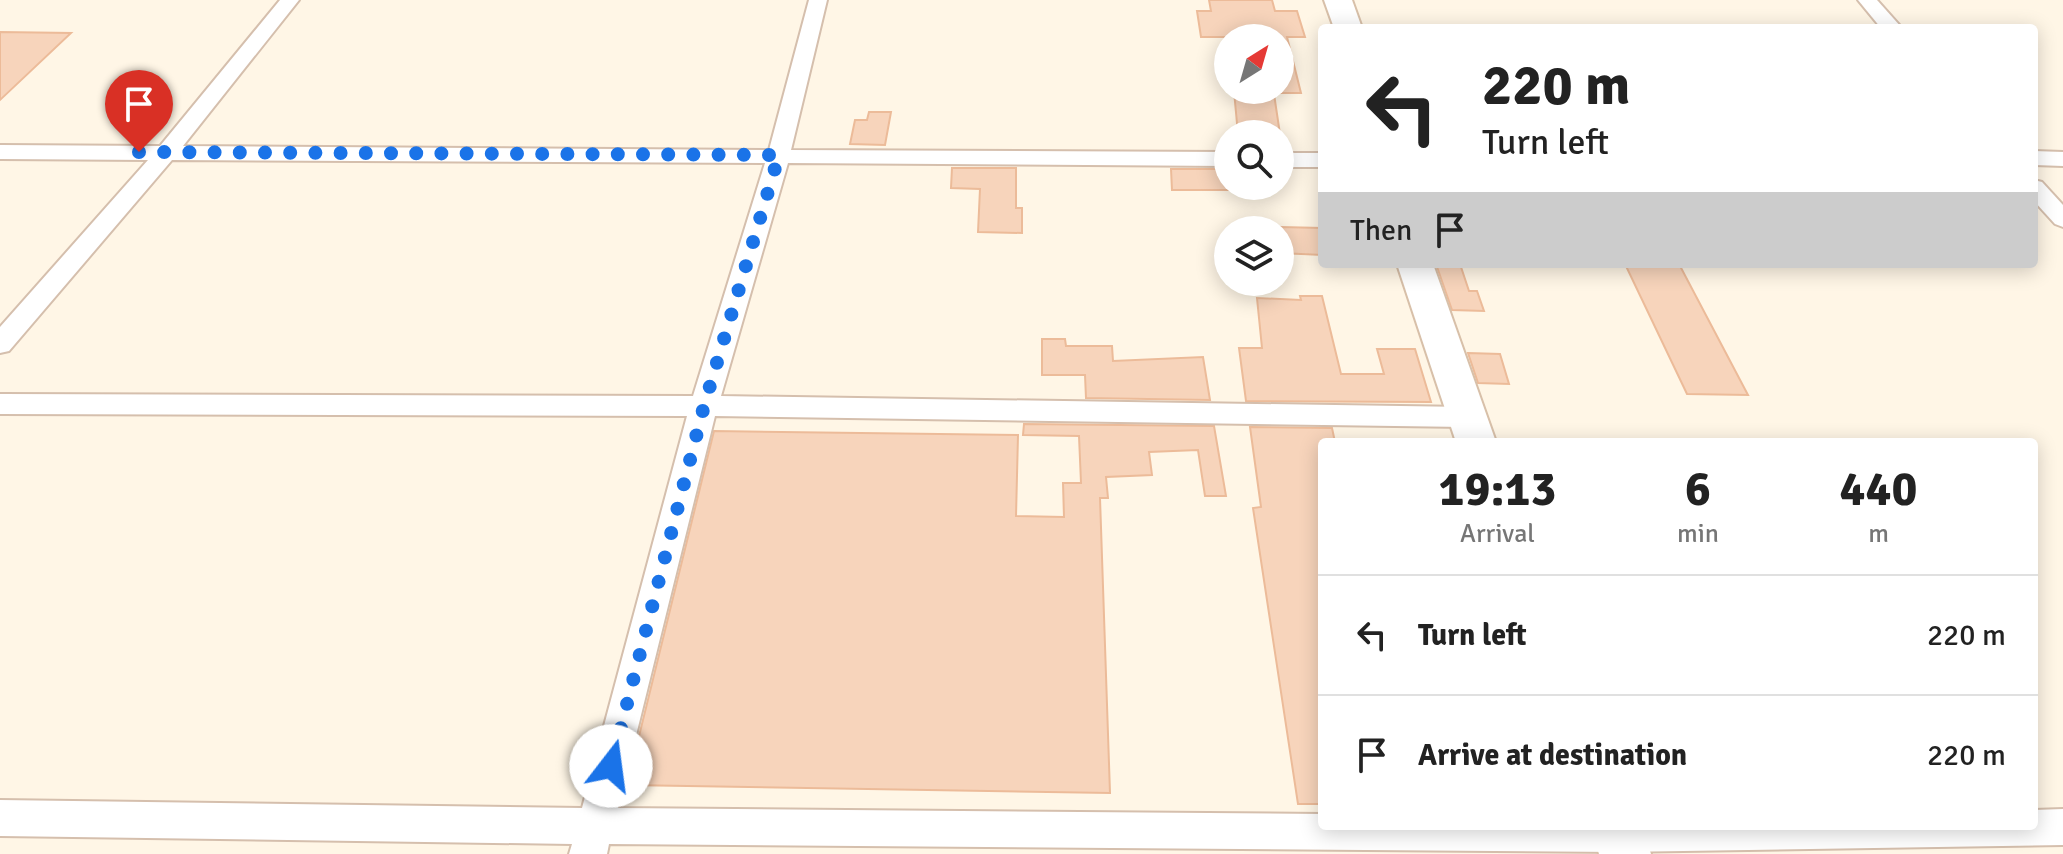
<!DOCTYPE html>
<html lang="en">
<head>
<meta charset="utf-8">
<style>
	:root { --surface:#fff; --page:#f6f6f6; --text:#222; --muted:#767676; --line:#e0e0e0 }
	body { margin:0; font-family:Signika,sans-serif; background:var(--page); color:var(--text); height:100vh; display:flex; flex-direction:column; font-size:30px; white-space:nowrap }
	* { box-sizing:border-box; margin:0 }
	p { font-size:26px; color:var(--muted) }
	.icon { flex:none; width:44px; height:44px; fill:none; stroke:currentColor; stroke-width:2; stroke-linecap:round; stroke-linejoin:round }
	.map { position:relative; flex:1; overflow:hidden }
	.sheet { position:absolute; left:1318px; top:438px; width:720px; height:392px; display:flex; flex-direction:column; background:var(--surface); border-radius:8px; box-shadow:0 4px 20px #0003 }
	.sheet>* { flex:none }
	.banner { position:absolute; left:1318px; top:24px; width:720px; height:244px; border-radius:8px; box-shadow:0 4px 20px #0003; background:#fff; color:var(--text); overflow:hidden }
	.needle { width:52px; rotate:37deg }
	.controls { position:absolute; left:1214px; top:24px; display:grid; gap:16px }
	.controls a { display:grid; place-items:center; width:80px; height:80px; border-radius:50%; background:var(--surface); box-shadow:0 4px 20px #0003; font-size:40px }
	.pin { position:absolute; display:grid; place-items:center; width:68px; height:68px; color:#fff; margin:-82px -34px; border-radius:50% 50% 50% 0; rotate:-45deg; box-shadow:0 0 8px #0007 }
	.pin .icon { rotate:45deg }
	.me { position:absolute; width:88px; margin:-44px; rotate:15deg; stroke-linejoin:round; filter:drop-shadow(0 0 6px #0008) }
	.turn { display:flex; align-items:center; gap:28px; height:168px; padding:0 32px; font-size:36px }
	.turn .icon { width:104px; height:104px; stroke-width:2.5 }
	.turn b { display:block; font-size:56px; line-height:68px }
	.then { display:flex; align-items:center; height:76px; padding:0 32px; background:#0003; gap:16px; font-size:30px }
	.eta { display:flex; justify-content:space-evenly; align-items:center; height:136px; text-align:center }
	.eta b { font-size:48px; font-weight:700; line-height:56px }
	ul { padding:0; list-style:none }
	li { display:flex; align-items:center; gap:24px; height:120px; padding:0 32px; border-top:2px solid var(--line) }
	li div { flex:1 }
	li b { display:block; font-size:30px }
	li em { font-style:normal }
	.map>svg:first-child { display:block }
	.building { fill:#f7d4bb; stroke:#ecbb99; stroke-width:2 }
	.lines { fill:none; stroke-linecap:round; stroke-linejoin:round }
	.street-casing { stroke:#d5bfad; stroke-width:4 }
	.secondary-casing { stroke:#d8c0a9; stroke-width:4 }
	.street { fill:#fff; fill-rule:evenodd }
	.secondary { fill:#fff; fill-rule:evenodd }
	.route { stroke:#1a73e8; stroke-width:14; stroke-dasharray:0 25.2 }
</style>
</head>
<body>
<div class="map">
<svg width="2063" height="854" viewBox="0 0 2063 854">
	<rect width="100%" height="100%" fill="#fff6e6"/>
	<!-- building -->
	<g class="building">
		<path d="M1209,0H1272L1275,11H1297L1305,37H1287L1301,93H1280V37H1201L1197,11H1211Z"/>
		<path d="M0,32L71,33L0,100Z"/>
		<path d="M1234,91L1274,94L1280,134H1238Z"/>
		<path d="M869,112H891L885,145L850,144L855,120H867Z"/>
		<path d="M952,168H1016V208H1022V233L978,232L980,189L951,188Z"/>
		<path d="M1171,169H1228V190H1172Z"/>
		<path d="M1280,227L1322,228V255L1280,253Z"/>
		<path d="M1436,264H1460L1469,291H1477L1484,311L1452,310Z"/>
		<path d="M1625,264H1679L1748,395L1687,394Z"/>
		<path d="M1300,296H1322L1341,374H1384L1377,349H1415L1431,402L1246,401L1239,348H1262L1257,298L1301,300Z"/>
		<path d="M1042,339H1065L1066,346H1112L1113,361L1203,357L1210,400L1086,398L1085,375H1042Z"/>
		<path d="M1468,353L1500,354L1509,384L1478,383Z"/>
		<path d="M1024,424L1214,426L1226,496H1205L1198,450L1149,452L1152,475L1106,477L1108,498H1100L1110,793L627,785L714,431L1018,435L1016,516L1064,517L1063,483H1081L1079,436L1023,435Z"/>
		<path d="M1250,427L1332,428L1335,442H1322V804H1298L1253,508L1261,507Z"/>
	</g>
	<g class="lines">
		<!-- street casing -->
		<g class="street-casing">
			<g id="street">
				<path d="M280,0H299L183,146L769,150L809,0H827L791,150L1228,152V166L788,163L721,396L1466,407L1476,410L1480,417L1476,424L1466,427L715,416L618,808L1322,814V826H2034V810L2063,809V845L1619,852L609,844L607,854H569L572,844L0,836V800L582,808L687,416L0,414V394L693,396L765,163L172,160L9,351L0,353V327L148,160L0,159V145L160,146Z"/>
				<path d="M1858,0H1877L1902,28H1881Z"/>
				<path d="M2034,151L2063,152V166L2034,165Z"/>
				<rect x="1280" y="153" width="42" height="14"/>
				<path d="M2034,180L2042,182L2063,205V227L2055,224L2034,201Z"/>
			</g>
		</g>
		<!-- secondary casing -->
		<g class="secondary-casing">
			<g id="secondary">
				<path d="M1324,0H1352L1362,28H1334Z"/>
				<path d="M1397,264H1433L1496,442H1456Z"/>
				<path d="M1590,826H1642L1651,854H1599Z"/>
			</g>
		</g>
		<!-- street -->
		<use href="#street" class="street"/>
		<!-- secondary -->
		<use href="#secondary" class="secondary"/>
	</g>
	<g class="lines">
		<!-- route -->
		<path class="route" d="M139,152L779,155L704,406L611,766"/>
	</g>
</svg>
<div class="controls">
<a><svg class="needle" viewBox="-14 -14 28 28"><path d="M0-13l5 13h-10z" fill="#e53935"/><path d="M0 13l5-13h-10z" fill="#767676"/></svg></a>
<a><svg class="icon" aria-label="search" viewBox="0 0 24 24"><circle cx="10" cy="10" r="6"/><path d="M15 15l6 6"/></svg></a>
<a><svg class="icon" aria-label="layers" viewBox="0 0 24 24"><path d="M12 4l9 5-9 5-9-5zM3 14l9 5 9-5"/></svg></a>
</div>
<div class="pin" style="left:139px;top:152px;background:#d93025"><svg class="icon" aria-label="arrive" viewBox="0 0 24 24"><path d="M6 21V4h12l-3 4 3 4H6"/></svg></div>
<svg class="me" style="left:611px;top:766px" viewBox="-20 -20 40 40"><circle r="19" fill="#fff"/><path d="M0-13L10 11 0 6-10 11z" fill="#1a73e8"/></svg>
<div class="banner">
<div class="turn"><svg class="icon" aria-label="left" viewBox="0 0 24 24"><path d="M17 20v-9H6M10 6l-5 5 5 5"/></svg><div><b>220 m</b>Turn left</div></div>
<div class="then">Then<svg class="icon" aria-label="arrive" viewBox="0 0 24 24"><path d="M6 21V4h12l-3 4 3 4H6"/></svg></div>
</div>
<section class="sheet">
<div class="eta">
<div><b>19:13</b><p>Arrival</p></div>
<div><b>6</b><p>min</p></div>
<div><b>440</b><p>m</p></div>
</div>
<ul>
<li><svg class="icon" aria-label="left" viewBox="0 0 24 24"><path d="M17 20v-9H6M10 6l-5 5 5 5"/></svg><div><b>Turn left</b></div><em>220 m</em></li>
<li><svg class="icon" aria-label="arrive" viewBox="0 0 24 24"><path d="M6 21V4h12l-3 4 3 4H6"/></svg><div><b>Arrive at destination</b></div><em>220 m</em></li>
</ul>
</section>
</div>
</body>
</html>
